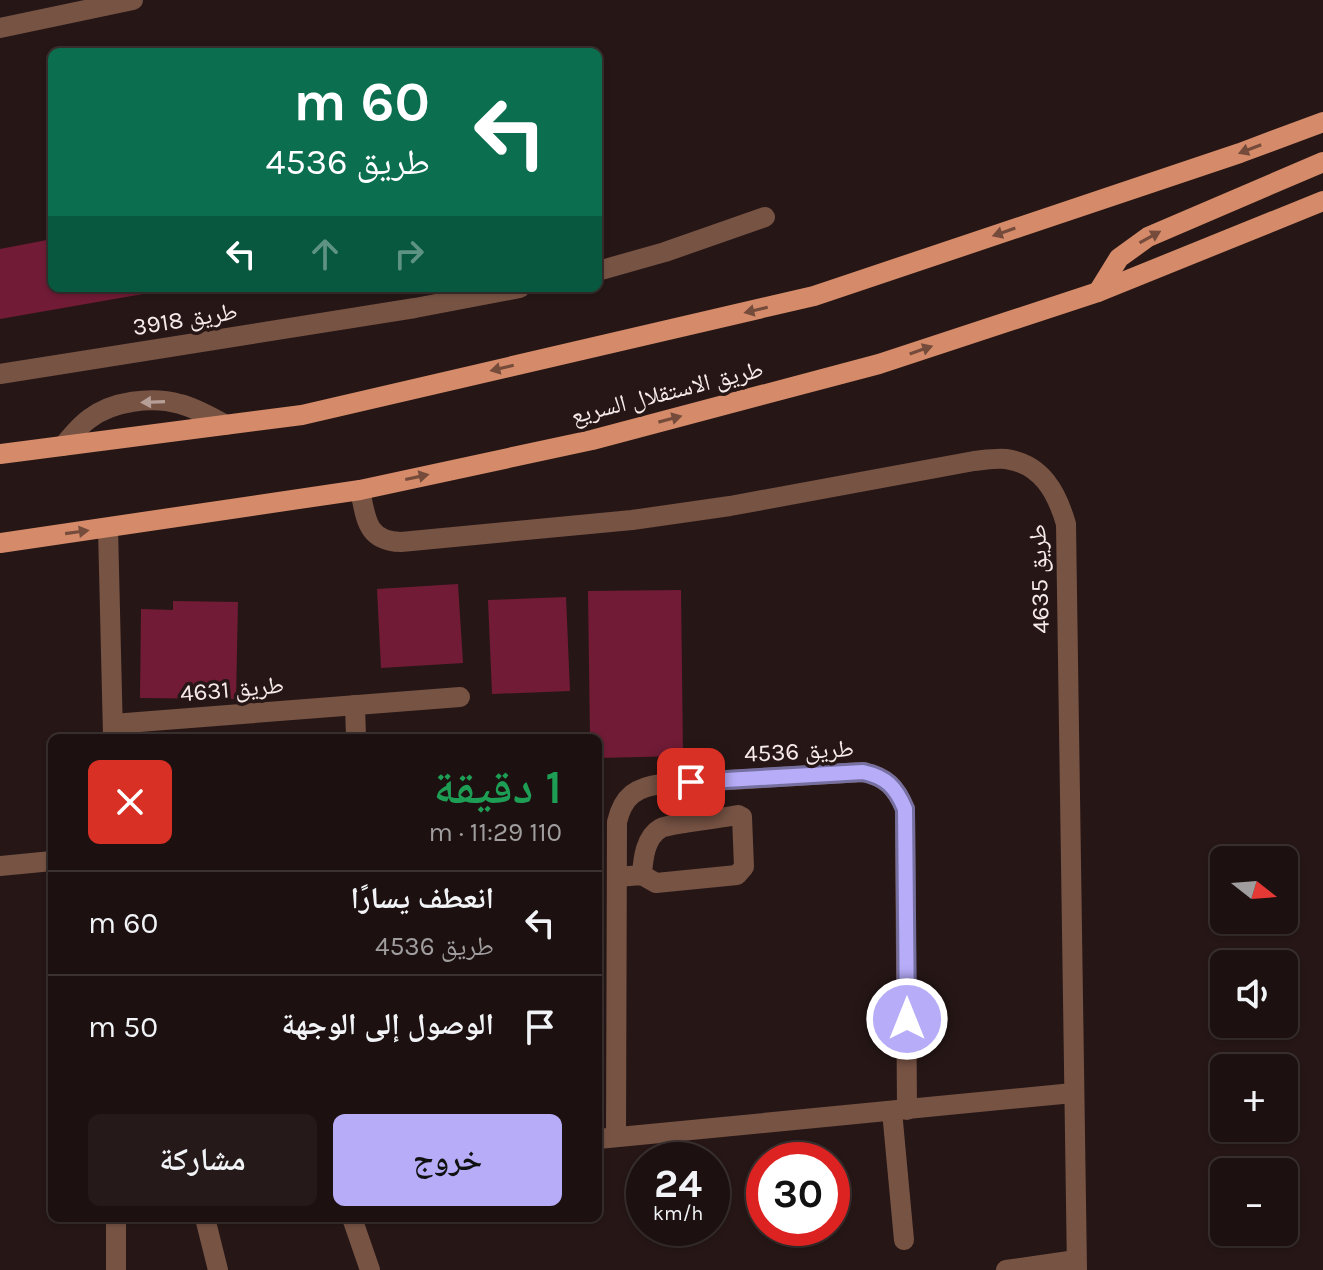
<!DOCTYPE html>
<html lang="ar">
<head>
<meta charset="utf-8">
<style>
	:root { --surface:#1c1110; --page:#251a19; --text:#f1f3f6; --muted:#a09d9f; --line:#3a3130; --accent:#b6acf8 }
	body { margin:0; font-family:Karla,"Noto Naskh Arabic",sans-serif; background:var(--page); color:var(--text); direction:rtl; height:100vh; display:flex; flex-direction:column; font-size:30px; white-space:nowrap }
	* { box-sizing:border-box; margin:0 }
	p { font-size:26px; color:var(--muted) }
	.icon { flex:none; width:44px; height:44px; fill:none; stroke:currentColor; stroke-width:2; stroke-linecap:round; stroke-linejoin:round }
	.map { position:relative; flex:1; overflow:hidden; direction:ltr }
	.sheet { position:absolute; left:48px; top:734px; width:554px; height:488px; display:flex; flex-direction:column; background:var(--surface); border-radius:12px; box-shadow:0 2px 6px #0004,0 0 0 2px var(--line); direction:rtl }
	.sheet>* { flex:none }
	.hud { position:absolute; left:48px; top:48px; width:554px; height:244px; border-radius:12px; box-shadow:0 2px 6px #0004,0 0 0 2px var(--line); direction:rtl; background:#0b6e4f; color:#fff; overflow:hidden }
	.needle { width:52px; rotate:107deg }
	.buttons { position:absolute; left:1210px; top:846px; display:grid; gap:16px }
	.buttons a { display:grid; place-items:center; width:88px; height:88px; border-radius:12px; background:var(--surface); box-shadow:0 2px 6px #0004,0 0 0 2px var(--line); font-size:40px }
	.speed { position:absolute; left:626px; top:1142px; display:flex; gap:16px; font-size:40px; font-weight:700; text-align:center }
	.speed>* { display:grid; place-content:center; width:104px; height:104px; border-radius:50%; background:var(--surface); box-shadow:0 2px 6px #0004,0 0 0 2px var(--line); line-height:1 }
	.speed small { font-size:20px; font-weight:400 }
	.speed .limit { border:12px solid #d22; background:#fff; color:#111 }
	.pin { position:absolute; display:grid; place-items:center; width:68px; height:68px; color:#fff; margin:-34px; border-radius:16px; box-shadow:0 4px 12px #0006 }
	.me { position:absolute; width:88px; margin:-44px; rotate:0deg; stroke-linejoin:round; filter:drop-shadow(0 0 6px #0008) }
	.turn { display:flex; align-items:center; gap:28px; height:168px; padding:0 40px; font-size:36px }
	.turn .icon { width:104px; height:104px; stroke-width:2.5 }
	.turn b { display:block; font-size:56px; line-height:68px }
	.lanes { display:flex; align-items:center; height:76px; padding:0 40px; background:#0003; justify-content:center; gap:40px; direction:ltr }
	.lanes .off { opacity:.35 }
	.round { display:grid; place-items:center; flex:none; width:84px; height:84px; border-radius:12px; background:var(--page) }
	.headline { display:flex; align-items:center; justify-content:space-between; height:136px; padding:0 40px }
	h1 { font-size:48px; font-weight:600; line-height:60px; color:#1e9e55 }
	.primary-button { display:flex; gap:16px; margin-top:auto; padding:16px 40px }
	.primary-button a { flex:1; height:92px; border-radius:12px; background:var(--accent); color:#111; font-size:32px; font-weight:600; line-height:92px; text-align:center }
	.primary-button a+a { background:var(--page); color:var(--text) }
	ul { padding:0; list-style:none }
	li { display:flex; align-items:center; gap:24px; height:104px; padding:0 40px; border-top:2px solid var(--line) }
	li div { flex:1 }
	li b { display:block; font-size:30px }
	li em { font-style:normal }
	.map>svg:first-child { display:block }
	.building { fill:#711b36 }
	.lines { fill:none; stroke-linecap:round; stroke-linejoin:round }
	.minor { stroke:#775344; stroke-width:20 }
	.major { stroke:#d58b69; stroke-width:20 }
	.oneway { fill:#754b3b }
	.oneway2 { fill:#b69f97 }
	.route-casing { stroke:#7670a1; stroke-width:20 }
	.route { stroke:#b6acf8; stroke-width:14 }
	.labels { text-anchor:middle; stroke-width:7; stroke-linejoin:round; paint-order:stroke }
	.street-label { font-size:24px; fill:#f6ebea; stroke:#261716 }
</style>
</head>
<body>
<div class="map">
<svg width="1323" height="1270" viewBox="0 0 1323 1270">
	<rect width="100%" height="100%" fill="#261716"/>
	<!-- building -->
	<g class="building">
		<path d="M52,239V288L166,290L0,319V249Z"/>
		<path d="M458,584L463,663L381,668L377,589Z"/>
		<path d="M681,590L683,756L598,758V738H590L588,591Z"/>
		<path d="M566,597L570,691L492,694L488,600Z"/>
		<path d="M173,601L238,602L236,699L140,698L141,609L173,610Z"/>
	</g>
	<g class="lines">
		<!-- minor -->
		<g class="minor">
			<path d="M0,28L133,0"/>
			<path d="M598,271L665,252L765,217"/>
			<path d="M0,374L415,308L520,288"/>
			<path d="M63,446C71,437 79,426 89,419C112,401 152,396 180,404C196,408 211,417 226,425"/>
			<path d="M360,490C366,518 366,541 401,542L632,520L730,506L974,461C984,460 996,458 1006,459C1042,464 1057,493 1066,524L1077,1270"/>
			<path d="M108,528L113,736"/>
			<path d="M355,705L356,738"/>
			<path d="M113,724L460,697"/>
			<path d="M0,866L52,861"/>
			<path d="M617,877L642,875L656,883L737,875L744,867L742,817L738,815C723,818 672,823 661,828C645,837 643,859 642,875"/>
			<path d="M892,1111L904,1240"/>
			<path d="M616,1137L617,822C623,796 636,787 662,784L863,772C886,777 896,787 905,809L907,1110"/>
			<path d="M598,1139L1073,1093"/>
			<path d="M205,1218L218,1270"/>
			<path d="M352,1218L370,1270"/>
			<path d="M116,1270V1218"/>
			<path d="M1006,1270L1076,1260"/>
		</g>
		<!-- major -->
		<g class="major">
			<path d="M1098,292L1119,258L1148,237L1323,162"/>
			<path d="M0,454L302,415L814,296L1240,153L1323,122"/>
			<path d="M0,543L360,490L592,440L879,364L1098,292L1323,201"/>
		</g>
	</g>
	<!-- one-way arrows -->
	<defs><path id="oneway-solid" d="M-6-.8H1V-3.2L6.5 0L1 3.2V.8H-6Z" transform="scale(2)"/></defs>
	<g class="oneway">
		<use href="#oneway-solid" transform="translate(1250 149) rotate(159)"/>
		<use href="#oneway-solid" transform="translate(1004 232) rotate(161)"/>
		<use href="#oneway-solid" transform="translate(1150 237) rotate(-29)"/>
		<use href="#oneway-solid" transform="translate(756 310) rotate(167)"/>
		<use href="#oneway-solid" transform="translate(921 350) rotate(-19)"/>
		<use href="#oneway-solid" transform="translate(502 368) rotate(167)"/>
		<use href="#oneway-solid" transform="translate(670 419) rotate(-15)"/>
		<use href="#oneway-solid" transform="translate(417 477) rotate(-12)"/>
		<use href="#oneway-solid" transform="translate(77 532) rotate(-8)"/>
	</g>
	<use class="oneway2" href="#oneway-solid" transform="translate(153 402) rotate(178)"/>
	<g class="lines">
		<!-- route casing -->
		<g class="route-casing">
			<path id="route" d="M691,782L863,772C886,777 896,787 905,809L907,1019"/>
		</g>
		<!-- route -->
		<use href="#route" class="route"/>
	</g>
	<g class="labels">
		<!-- street labels -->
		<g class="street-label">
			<text transform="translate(185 319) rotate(-9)" y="8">طريق 3918</text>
			<text transform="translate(667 392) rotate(-14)" y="8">طريق الاستقلال السريع</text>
			<text transform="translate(1039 579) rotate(-92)" y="8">طريق 4635</text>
			<text transform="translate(232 689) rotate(-5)" y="8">طريق 4631</text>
			<text transform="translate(799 751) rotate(-3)" y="8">طريق 4536</text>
		</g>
	</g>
</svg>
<div class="buttons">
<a><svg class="needle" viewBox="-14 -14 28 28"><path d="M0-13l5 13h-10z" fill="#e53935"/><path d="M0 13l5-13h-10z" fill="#a09d9f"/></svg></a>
<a><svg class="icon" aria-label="sound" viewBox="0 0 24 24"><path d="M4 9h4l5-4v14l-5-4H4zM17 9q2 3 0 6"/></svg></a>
<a>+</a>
<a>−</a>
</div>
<div class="speed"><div>24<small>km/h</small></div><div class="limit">30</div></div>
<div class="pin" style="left:691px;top:782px;background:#d93025"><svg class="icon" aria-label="arrive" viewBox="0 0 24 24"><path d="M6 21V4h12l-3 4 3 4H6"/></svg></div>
<svg class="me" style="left:907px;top:1019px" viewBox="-20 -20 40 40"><circle r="17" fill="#b6acf8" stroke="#fff" stroke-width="3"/><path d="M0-11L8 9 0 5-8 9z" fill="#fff"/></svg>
<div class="hud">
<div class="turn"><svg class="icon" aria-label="left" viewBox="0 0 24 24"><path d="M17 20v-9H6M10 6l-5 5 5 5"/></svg><div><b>60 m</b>طريق 4536</div></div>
<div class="lanes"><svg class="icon" aria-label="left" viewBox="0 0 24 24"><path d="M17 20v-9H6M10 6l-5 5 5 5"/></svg><svg class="icon off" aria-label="ahead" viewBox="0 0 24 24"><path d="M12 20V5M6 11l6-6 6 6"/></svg><svg class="icon off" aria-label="right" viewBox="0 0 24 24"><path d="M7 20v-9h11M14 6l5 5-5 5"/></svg></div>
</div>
<section class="sheet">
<div class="headline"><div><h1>1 دقيقة</h1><p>110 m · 11:29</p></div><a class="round" style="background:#d93025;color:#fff"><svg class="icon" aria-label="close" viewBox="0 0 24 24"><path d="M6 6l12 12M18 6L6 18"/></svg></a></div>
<ul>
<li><svg class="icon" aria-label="left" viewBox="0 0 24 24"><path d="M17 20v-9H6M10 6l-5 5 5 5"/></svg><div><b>انعطف يسارًا</b><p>طريق 4536</p></div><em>60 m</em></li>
<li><svg class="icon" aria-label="arrive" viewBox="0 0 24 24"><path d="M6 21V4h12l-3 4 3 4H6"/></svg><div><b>الوصول إلى الوجهة</b></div><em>50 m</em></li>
</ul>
<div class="primary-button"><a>خروج</a><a>مشاركة</a></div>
</section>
</div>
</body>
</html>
